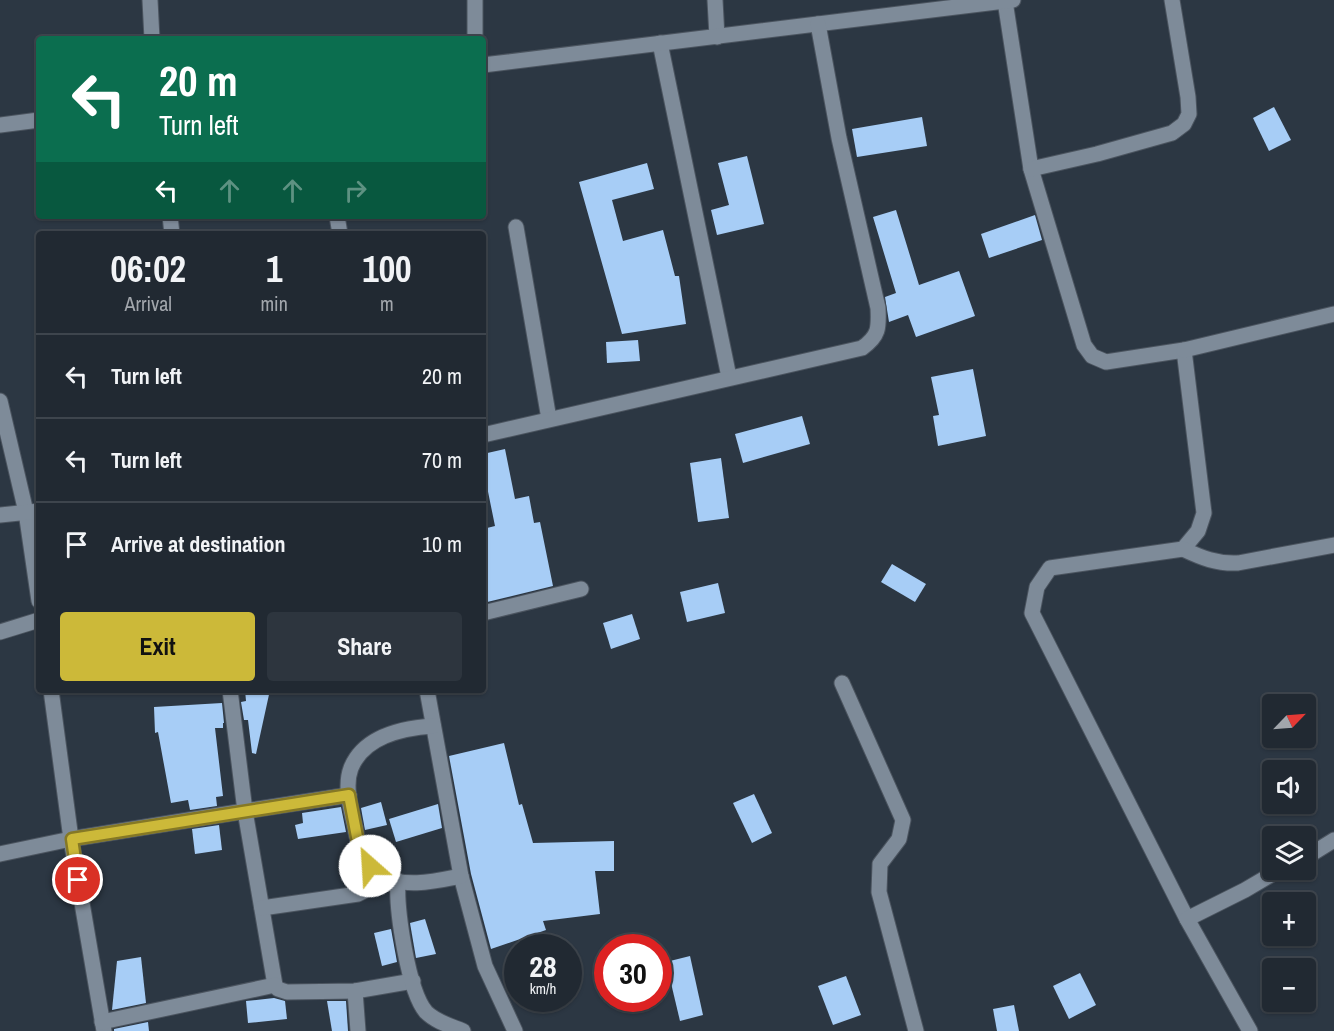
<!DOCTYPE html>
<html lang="en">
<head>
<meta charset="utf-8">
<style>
	:root { --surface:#212932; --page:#2d353e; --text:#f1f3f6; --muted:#a2a6ac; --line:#3e454d; --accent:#ccb939 }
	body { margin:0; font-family:"Archivo Narrow",sans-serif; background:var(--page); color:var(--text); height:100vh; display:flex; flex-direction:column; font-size:22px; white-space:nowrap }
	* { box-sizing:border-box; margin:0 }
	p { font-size:20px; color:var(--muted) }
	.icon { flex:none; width:33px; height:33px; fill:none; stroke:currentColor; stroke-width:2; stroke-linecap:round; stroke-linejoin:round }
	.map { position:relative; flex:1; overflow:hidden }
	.sheet { position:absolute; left:36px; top:231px; width:450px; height:462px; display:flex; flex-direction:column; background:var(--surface); border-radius:6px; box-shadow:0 2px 4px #0004,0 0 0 2px var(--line) }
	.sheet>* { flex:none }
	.guide { position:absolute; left:36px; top:36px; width:450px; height:183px; border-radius:6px; box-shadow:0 2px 4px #0004,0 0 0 2px var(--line); background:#0b6e4f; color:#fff; overflow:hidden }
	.needle { width:39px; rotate:65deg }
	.buttons { position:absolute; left:1262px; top:694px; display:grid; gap:12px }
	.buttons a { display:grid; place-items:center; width:54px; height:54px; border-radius:6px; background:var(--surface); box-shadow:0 2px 4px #0004,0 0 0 2px var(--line); font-size:30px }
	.speed { position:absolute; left:504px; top:934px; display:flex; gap:12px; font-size:30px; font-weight:700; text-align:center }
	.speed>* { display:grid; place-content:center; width:78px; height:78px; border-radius:50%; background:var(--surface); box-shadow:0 2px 4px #0004,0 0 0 2px var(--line); line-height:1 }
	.speed small { font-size:15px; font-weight:400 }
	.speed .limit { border:9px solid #d22; background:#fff; color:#111 }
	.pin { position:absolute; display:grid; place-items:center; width:51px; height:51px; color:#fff; margin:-26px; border:3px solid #fff; border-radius:50%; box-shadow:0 2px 6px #0007 }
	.me { position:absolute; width:66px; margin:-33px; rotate:334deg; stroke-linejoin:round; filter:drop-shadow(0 0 4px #0008) }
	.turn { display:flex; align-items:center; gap:21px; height:126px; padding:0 24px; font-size:27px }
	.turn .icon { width:78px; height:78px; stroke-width:2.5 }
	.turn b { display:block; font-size:42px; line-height:51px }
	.lanes { display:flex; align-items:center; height:57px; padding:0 24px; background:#0003; justify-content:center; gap:30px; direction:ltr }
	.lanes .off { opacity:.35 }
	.eta { display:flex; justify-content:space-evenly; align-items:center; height:102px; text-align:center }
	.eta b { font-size:36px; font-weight:800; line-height:42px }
	.action { display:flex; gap:12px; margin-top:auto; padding:12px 24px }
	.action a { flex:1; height:69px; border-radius:6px; background:var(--accent); color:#111; font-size:24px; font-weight:800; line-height:69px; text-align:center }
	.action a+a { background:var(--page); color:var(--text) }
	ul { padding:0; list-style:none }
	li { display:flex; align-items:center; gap:18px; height:84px; padding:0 24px; border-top:2px solid var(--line) }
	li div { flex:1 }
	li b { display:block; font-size:22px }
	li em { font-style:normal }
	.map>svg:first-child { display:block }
	.building { fill:#a7cdf6 }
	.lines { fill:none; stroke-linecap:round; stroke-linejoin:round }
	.minor-casing { stroke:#4b545f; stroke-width:17 }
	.minor { stroke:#7e8b99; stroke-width:15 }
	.route-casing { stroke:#857825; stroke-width:15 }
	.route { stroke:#ccb939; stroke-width:10 }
</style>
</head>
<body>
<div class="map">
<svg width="1334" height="1031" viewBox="0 0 1334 1031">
	<rect width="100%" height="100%" fill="#2c3743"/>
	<!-- building -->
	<g class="building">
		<path d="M1274,107L1291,140L1269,151L1253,118Z"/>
		<path d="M922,117L927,146L857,157L852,129Z"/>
		<path d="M747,156L764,224L717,235L711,210L729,205L718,163Z"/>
		<path d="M647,163L654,189L612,200L623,241L663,230L675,276H679L686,324L622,334L579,182Z"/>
		<path d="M896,210L919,285L959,271L975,316L916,337L908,315L889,322L885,297L896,293L873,217Z"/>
		<path d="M1035,215L1042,240L989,258L981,234Z"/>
		<path d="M638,340L640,361L607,363L606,342Z"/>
		<path d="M973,369L986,436L938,446L933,416L939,415L931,377Z"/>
		<path d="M802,416L810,444L743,463L735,434Z"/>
		<path d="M505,449L515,499L529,496L534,523L540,522L553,586L483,603V529L495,526L483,467V454Z"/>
		<path d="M721,458L729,518L698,522L690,463Z"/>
		<path d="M892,564L926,584L915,602L881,582Z"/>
		<path d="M718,583L725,613L687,622L680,592Z"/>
		<path d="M632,614L640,639L611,649L603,623Z"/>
		<path d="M245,690H270L256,754L252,753L248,720H244L241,702L246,701Z"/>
		<path d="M222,703L224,723H223V728H215L223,796L216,797L217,806L190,810L188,800L171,803L158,732L155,733L154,707Z"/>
		<path d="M504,743L519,805L522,804L533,843L614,841V871H595L600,914L543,921L546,930L491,949L471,874L449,756Z"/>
		<path d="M754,794L772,833L752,843L733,803Z"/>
		<path d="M381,802L387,825L365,830L361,808Z"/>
		<path d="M438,804L442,828L396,842L389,819Z"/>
		<path d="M341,807L346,832L298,839L295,825L303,823L302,813Z"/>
		<path d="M219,825L222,850L195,854L192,829Z"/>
		<path d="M425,919L436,954L416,958L410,923Z"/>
		<path d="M391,929L397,962L382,966L374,933Z"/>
		<path d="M690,956L703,1015L680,1021L666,962Z"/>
		<path d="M141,957L146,1003L112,1010L117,961Z"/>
		<path d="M1080,973L1096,1005L1069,1019L1053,986Z"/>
		<path d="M846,976L861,1015L833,1025L818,986Z"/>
		<path d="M274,998L285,1001L287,1019L248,1023L246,1001Z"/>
		<path d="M327,1001H346L348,1031H332Z"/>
		<path d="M1014,1005L1019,1031H997L993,1009Z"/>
		<path d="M148,1022L149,1031H114V1029Z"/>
	</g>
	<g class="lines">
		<!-- minor casing -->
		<g class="minor-casing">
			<g id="minor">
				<path d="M150,0L152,39"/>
				<path d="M475,0V39"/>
				<path d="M715,0L717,37"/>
				<path d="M1005,1L1031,169L1084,345L1092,356L1106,362L1184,350L1204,513L1198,531L1183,549L1050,568L1037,587L1032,613L1187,919"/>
				<path d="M660,43L729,377"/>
				<path d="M483,65L1013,0"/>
				<path d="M0,125L39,120"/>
				<path d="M1031,169L1097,154L1172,133L1184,124L1189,114L1188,97L1172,0"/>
				<path d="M170,216L172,234"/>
				<path d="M337,216L340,234"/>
				<path d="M516,227L549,419"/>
				<path d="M1184,350L1334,314"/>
				<path d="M0,401L26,512L39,601"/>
				<path d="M483,435L862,348C879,336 879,328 878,308L839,138L818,24"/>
				<path d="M0,515L39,511"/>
				<path d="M1183,549C1202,558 1217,564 1238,563L1334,545"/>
				<path d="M483,613L581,589"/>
				<path d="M0,632L39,620"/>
				<path d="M842,683L903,820L899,839L880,864L879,892L916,1031"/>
				<path d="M51,690L71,839L104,1031"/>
				<path d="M427,690L461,876L485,966L515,1031"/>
				<path d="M433,726C403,728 364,736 351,768C344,786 351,809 355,827C358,844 363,865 380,875C404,889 436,881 461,876"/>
				<path d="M349,795L245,811L275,985L278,989L287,992L355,991L413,981"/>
				<path d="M0,854L71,839L245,811L230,690"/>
				<path d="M1305,858L1334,840"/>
				<path d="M398,881C396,909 408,991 426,1012C436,1022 451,1026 463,1031"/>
				<path d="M262,908L358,894L366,890L378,874"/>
				<path d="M355,991L358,1031"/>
				<path d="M102,1022L275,985"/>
				<path d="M1250,1031L1187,919L1245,890L1279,870"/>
			</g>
		</g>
		<!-- minor -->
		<use href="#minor" class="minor"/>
	</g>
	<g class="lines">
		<!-- route casing -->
		<g class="route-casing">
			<path id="route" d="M78,880L72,839L349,795L358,842L370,866"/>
		</g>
		<!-- route -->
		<use href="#route" class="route"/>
	</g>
</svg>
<div class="buttons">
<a><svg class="needle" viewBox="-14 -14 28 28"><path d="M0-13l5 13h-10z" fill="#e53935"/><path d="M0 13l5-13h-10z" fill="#a2a6ac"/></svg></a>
<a><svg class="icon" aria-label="sound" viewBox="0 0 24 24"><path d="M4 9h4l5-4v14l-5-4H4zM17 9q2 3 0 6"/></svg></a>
<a><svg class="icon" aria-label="layers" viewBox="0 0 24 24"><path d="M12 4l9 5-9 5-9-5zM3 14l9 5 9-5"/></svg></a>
<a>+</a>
<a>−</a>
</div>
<div class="speed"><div>28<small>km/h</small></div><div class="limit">30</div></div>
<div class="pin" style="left:78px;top:880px;background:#d93025"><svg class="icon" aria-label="arrive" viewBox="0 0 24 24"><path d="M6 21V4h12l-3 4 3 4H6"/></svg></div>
<svg class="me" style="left:370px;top:866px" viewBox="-20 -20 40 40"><circle r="19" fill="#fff"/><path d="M0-13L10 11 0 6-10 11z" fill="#ccb939"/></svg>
<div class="guide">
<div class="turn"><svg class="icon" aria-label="left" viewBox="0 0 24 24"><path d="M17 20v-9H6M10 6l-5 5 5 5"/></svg><div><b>20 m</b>Turn left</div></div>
<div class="lanes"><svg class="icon" aria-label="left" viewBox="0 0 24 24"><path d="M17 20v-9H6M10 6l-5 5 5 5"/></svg><svg class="icon off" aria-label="ahead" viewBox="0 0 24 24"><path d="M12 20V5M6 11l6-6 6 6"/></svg><svg class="icon off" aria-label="ahead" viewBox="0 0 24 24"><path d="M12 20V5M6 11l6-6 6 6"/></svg><svg class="icon off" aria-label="right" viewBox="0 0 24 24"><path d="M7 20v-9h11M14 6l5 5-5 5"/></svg></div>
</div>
<section class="sheet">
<div class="eta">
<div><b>06:02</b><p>Arrival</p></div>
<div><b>1</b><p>min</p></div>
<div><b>100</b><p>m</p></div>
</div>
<ul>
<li><svg class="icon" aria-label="left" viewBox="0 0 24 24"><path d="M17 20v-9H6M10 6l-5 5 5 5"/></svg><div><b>Turn left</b></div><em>20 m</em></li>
<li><svg class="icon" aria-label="left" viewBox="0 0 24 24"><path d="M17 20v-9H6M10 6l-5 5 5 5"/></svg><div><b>Turn left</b></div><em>70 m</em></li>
<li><svg class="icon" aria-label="arrive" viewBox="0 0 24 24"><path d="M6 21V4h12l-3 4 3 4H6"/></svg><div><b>Arrive at destination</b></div><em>10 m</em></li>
</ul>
<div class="action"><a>Exit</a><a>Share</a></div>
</section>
</div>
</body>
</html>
